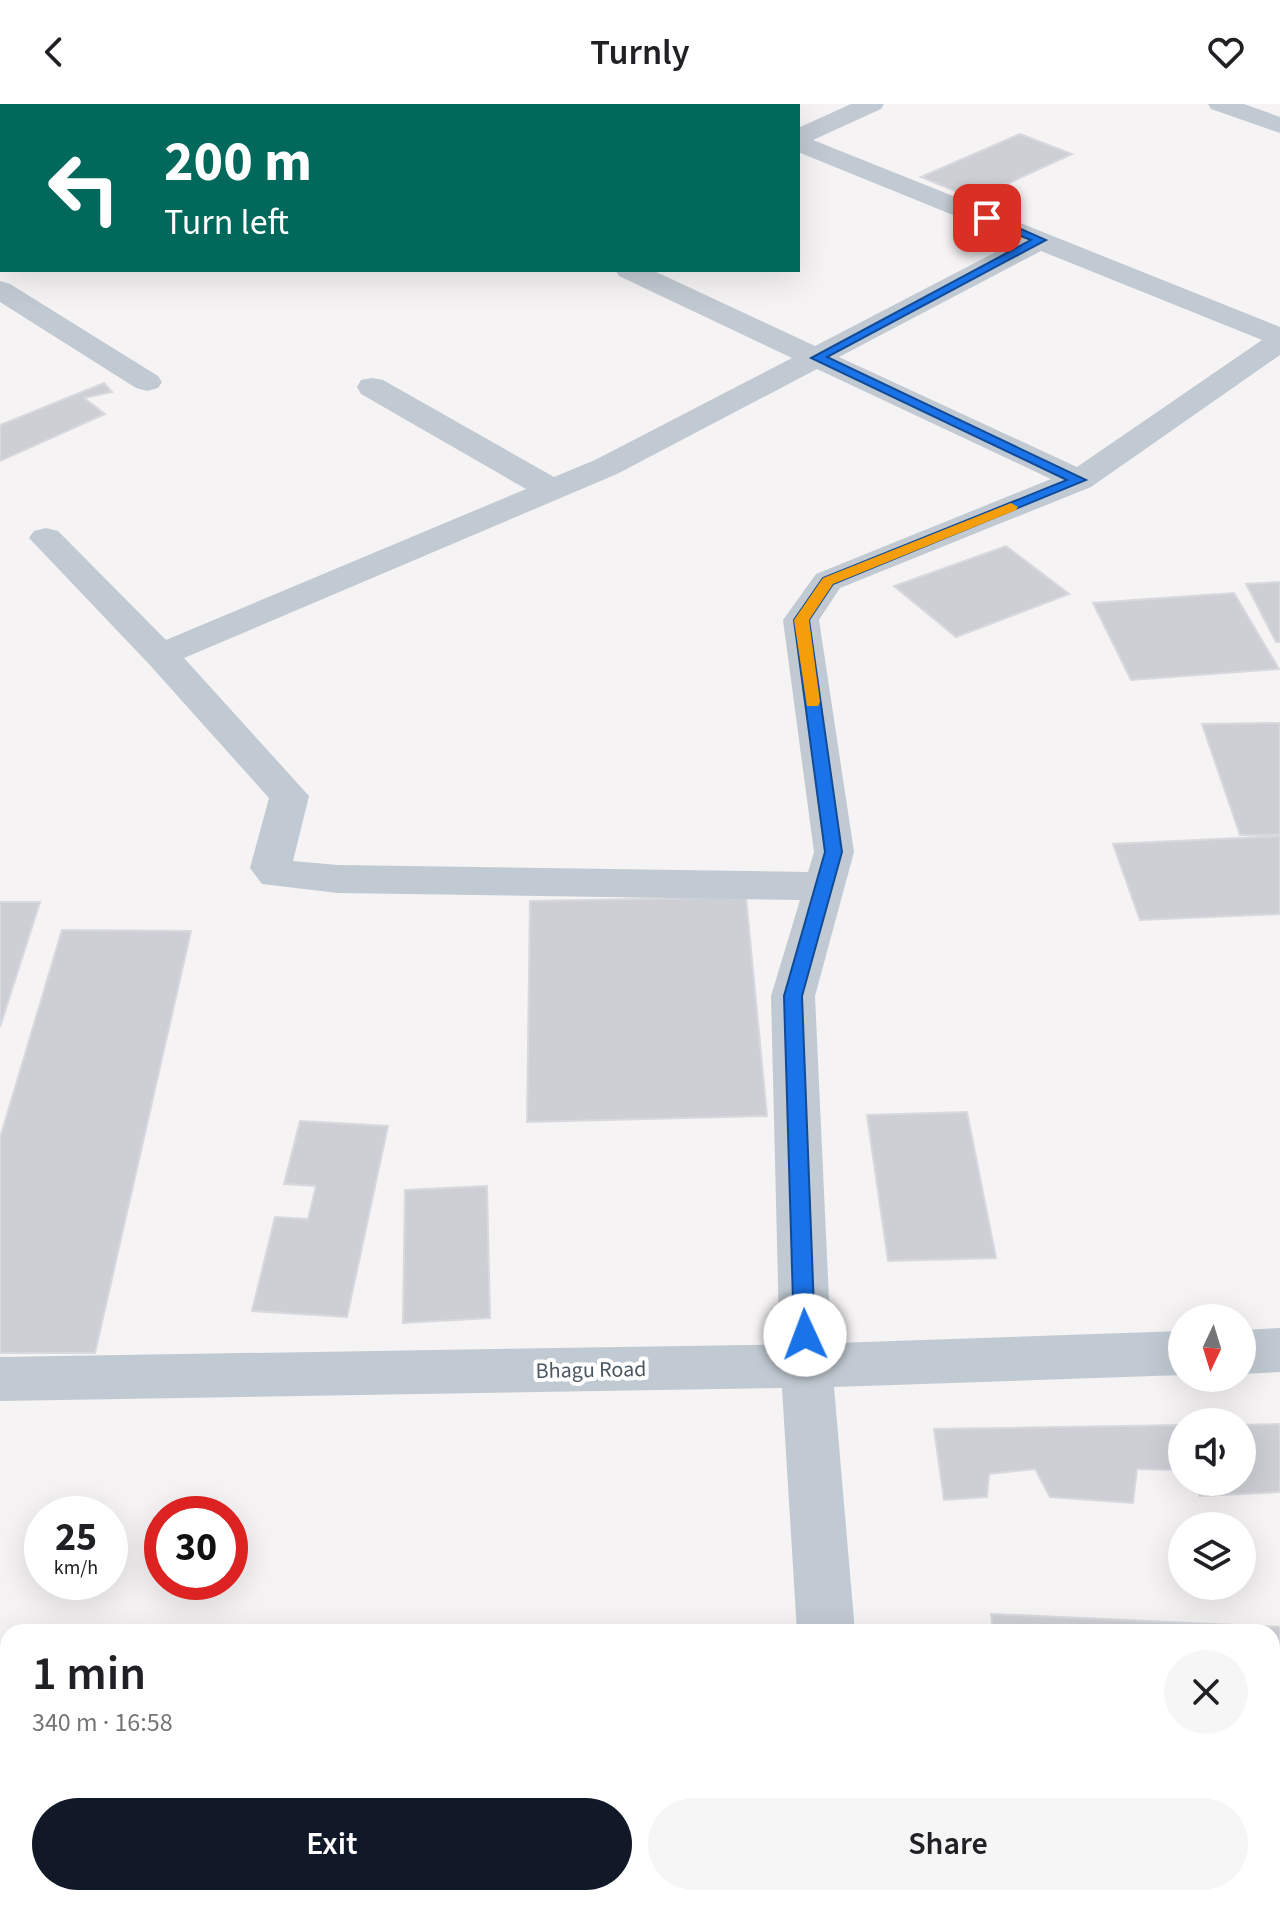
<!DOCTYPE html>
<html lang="en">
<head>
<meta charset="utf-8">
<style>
	:root { --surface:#fff; --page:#f6f6f6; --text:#202124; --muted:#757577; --accent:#111827 }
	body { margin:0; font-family:"Source Sans 3",sans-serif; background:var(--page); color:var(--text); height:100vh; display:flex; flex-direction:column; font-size:30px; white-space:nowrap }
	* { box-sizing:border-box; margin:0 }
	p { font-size:26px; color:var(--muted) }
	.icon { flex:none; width:44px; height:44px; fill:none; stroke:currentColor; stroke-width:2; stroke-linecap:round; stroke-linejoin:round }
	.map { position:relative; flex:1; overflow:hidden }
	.details { position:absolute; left:0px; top:1520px; width:1280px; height:282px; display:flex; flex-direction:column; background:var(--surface); border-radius:24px 24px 0 0; box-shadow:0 8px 32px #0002 }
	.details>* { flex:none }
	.banner { position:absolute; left:0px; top:0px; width:800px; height:168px; box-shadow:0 8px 32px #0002; background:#00695c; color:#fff; overflow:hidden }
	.needle { width:52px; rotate:184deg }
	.buttons { position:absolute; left:1168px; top:1200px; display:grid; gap:16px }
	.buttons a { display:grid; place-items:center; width:88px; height:88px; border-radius:50%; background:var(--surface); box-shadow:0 8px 32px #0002; font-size:40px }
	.speed { position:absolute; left:24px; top:1392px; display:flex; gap:16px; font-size:40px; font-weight:700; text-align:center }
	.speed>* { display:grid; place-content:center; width:104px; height:104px; border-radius:50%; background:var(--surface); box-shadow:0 8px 32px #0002; line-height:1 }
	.speed small { font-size:20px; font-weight:400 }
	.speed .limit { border:12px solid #d22; background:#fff; color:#111 }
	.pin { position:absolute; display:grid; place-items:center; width:68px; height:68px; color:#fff; margin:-34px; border-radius:16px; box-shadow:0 4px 12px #0006 }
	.me { position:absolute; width:88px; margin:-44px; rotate:358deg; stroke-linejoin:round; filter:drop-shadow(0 0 6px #0008) }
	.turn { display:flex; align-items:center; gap:28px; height:168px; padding:0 32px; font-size:36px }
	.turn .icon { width:104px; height:104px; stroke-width:2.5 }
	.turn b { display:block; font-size:56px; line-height:68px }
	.round { display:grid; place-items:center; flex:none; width:84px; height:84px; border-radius:42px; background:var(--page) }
	.head { display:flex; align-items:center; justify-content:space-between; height:136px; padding:0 32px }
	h1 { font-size:48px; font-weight:600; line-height:60px }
	.primary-button { display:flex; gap:16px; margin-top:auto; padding:16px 32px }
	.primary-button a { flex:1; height:92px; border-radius:48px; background:var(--accent); color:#fff; font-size:32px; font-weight:600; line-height:92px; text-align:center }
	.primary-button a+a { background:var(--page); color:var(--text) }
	header { display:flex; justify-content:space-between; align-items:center; height:104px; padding:0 32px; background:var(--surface); font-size:36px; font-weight:600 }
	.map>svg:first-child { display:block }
	.building { fill:#cdcfd5; stroke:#d7d9de; stroke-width:2 }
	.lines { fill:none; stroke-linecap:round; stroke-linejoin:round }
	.minor { fill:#c1cad2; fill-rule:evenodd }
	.tertiary { fill:#c1cad2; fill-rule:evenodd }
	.route { fill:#1a73e8; stroke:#114b97; stroke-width:2 }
	.slow { fill:#f59e0b }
	.labels { text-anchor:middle; stroke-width:8; stroke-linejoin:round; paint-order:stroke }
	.street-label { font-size:22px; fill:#4a5661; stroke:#fff }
</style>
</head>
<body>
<header><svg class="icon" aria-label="back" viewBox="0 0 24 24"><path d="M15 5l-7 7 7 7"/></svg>Turnly<svg class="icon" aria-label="heart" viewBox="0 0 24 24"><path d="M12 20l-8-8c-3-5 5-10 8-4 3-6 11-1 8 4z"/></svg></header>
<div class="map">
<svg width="1280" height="1801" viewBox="0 0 1280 1801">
	<rect width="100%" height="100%" fill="#f5f3f3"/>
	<!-- building -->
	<g class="building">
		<path d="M1020,30L1072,50L974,95L921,73Z"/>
		<path d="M104,279L112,288L84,294L105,310L0,357V321Z"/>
		<path d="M1006,442L1069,490L956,533L894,482Z"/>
		<path d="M1280,478V538H1276L1246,480Z"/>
		<path d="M1234,489L1279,565L1131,576L1093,499Z"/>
		<path d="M1280,619V731H1240L1202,620Z"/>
		<path d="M1280,732V810L1140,816L1113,740Z"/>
		<path d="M746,793L767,1012L527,1018L530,797Z"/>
		<path d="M0,798H40L0,923Z"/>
		<path d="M62,826L191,827L95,1249H0V1034Z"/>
		<path d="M967,1008L996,1154L888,1157L867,1011Z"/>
		<path d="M300,1017L388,1022L347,1213L252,1207L275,1113L308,1115L316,1082L284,1080Z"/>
		<path d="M487,1082L490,1214L403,1219L405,1086Z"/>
		<path d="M1280,1320V1388L1200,1392L1197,1378H1242V1321Z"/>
		<path d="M1182,1321V1366L1137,1365L1133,1399L1050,1393L1035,1365L989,1370L987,1393L944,1396L934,1325Z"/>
		<path d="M991,1510L1280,1523V1642L1272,1641V1528H993Z"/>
	</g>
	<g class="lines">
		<!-- minor -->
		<g class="minor">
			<path d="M596,0H625L626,2H597Z"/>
			<path d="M660,0H688L689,2H661Z"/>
			<path d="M851,0H884L881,5L813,36L1280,223V251L1091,383L840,484L819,516L854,748L815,892L832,1262L824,1277L806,1284L788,1277L780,1262L771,892L800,796L338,789L262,780L250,764L269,694L148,559L29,434L34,427L46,424L58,427L166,536L526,385L361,290L357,283L361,276L372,274L383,276L554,373L595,356L792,254L619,172L615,166H652L815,242L1017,137L798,48V24ZM1041,147L1262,236L1077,363L839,253ZM817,265L1051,375L816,470L783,516L814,748L808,768L338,761L293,757L309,692L184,554L617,370Z"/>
			<path d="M1208,0H1244L1280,13V29L1211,5Z"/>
			<rect x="0" y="8" width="2" height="15"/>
			<rect x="0" y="120" width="2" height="16"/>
			<path d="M0,177L10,180L158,272L162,278L158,284L147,287L136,284L0,198Z"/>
		</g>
		<!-- tertiary -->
		<g class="tertiary">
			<path d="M1280,1224V1268L1242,1270V1226Z"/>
			<path d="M1182,1227V1271L834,1283L855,1528H797L782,1284L0,1297V1253L806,1240Z"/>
			<path d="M814,1794H878L879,1801H815Z"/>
		</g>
	</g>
	<!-- route -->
	<path class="route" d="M983,112H991L1046,136L827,253L1086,376L833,480L809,516L842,748L802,892L815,1231L812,1237L805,1240L797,1237L794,1231L784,892L825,748L794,516L823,474L1067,376L811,254L1031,136L983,117Z"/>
	<!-- slow -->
	<path class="slow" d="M1011,399L1018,403L1016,406L833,480L809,516L820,598L818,602H807L794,516L823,474Z"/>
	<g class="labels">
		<!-- street labels -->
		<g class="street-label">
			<text transform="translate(591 1265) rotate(-1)" y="8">Bhagu Road</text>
		</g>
	</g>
</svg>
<div class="buttons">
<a><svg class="needle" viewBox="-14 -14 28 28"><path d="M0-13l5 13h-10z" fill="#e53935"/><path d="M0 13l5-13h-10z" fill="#757577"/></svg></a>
<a><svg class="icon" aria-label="sound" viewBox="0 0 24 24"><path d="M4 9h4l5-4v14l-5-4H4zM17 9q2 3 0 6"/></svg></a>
<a><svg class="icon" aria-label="layers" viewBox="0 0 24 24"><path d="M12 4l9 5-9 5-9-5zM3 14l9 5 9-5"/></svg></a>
</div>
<div class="speed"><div>25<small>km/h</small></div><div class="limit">30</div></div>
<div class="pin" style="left:987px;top:114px;background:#d93025"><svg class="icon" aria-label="arrive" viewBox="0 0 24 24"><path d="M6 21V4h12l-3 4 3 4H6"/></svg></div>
<svg class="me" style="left:805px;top:1231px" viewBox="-20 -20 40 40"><circle r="19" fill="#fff"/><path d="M0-13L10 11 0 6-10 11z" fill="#1a73e8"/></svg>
<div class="banner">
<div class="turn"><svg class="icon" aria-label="left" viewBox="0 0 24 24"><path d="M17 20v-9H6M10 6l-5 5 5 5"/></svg><div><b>200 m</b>Turn left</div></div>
</div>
<section class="details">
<div class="head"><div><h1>1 min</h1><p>340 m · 16:58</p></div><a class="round"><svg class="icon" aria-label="close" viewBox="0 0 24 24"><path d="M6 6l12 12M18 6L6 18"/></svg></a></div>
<div class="primary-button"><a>Exit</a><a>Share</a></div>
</section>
</div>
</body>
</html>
